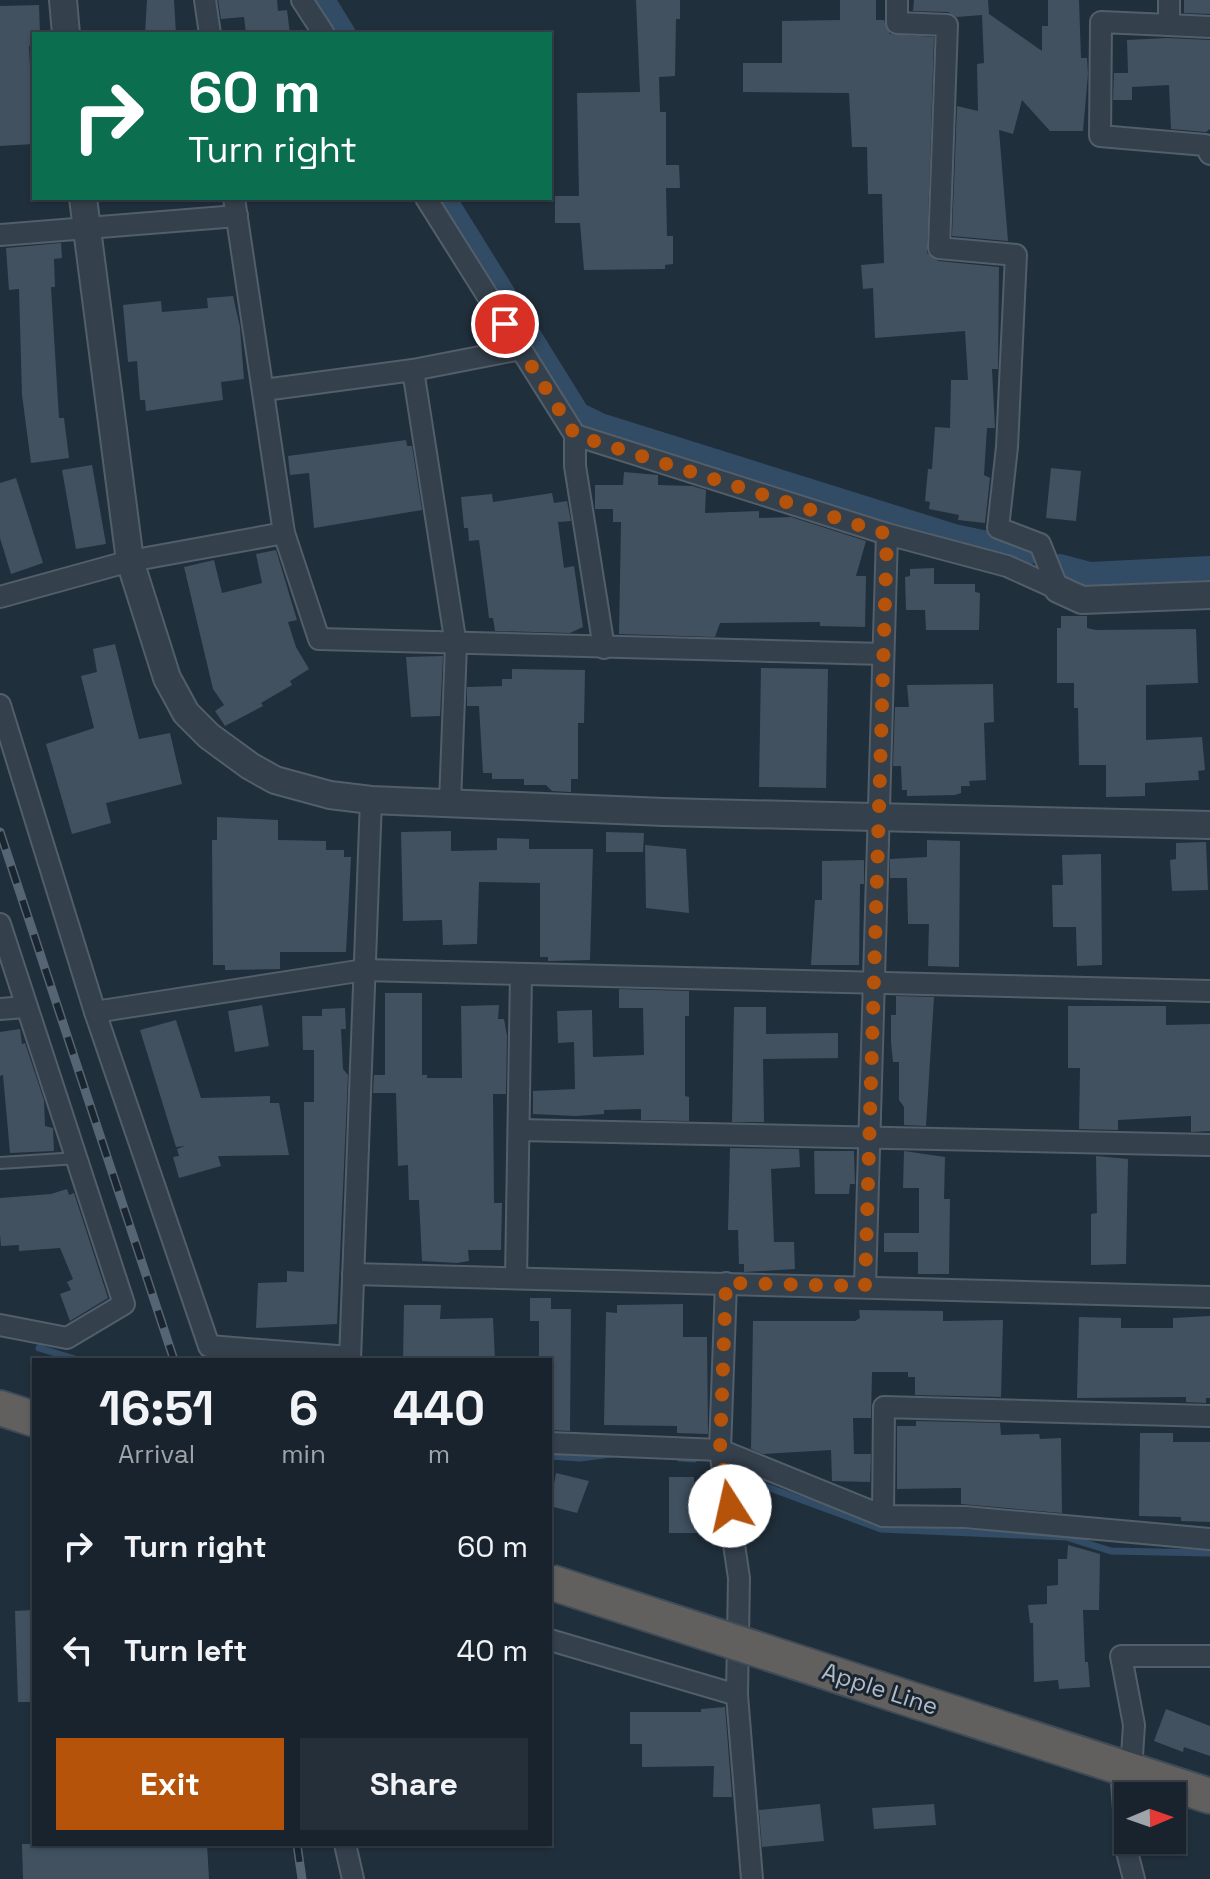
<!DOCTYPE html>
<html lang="en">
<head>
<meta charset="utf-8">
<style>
	:root { --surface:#18232d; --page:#252f39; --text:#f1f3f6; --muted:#9fa4aa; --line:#364049; --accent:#b45309 }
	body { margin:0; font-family:"Space Grotesk",sans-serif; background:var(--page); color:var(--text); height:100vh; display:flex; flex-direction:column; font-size:30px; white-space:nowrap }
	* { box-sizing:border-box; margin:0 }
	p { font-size:26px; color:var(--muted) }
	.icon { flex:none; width:44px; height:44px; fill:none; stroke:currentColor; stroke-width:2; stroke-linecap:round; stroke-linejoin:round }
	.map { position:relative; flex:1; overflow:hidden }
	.panel { position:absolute; left:32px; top:1358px; width:520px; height:488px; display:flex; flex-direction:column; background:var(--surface); border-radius:0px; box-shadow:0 2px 6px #0004,0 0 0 2px var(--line) }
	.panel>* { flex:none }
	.banner { position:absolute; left:32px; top:32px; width:520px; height:168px; border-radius:0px; box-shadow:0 2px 6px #0004,0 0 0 2px var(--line); background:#0b6e4f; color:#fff; overflow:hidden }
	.needle { width:52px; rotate:88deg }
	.controls { position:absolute; left:1114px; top:1782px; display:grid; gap:16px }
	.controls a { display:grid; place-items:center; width:72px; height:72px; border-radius:0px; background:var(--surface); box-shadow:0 2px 6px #0004,0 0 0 2px var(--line); font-size:40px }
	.pin { position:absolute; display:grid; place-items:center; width:68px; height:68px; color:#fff; margin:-34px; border:4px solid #fff; border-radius:50%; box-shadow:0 2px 8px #0007 }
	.me { position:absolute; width:88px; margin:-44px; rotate:350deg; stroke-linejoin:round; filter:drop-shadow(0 0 6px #0008) }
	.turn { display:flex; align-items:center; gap:28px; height:168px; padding:0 24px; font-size:36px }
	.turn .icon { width:104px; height:104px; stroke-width:2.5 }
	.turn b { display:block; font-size:56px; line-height:68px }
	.eta { display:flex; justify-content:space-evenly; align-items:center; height:136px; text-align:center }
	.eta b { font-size:48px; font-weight:700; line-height:56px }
	.button { display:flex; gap:16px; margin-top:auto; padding:16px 24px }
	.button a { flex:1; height:92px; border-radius:0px; background:var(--accent); color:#fff; font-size:32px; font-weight:700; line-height:92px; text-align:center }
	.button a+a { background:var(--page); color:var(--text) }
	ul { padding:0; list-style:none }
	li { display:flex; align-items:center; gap:24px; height:104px; padding:0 24px }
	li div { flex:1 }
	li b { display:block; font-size:30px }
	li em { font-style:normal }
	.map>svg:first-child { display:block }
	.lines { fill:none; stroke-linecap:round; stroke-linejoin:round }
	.stream { stroke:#324c65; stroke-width:7 }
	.canal { stroke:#324c65; stroke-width:24 }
	.building { fill:#415160 }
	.service-casing { stroke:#525e6a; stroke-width:14 }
	.minor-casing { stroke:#525e6a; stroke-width:24 }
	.tertiary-casing { stroke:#525e6a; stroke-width:30 }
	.trunk-casing { stroke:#3f4b57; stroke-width:38 }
	.service { stroke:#34404c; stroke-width:10 }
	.minor { stroke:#34404c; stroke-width:20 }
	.tertiary { stroke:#34404c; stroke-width:26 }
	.trunk { stroke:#62605e; stroke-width:34 }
	.rail-casing { stroke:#566573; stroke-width:9 }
	.rail { stroke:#1a2530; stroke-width:6; stroke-dasharray:18; stroke-linecap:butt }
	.trunk-bridge-casing { stroke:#3f4b57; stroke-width:38; stroke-linecap:butt }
	.trunk-bridge { stroke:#62605e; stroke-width:34 }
	.route { stroke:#b45309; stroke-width:14; stroke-dasharray:0 25.2 }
	.labels { text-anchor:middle; stroke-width:6; stroke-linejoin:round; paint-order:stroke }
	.street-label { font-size:24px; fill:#afbbc8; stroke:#1a2530 }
</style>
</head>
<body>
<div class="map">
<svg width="1210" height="1879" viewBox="0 0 1210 1879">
	<rect width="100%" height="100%" fill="#202f3c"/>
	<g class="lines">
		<!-- stream -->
		<g class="stream">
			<path d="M39,1348L78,1360"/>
			<path d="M550,1456L580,1458L611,1454"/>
			<path d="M680,1458L694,1459"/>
			<path d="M740,1477L881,1529L1066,1537L1111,1551L1209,1553"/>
		</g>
		<!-- canal -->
		<g class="canal">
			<path d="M323,0L344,34"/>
			<path d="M444,198L578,414L600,425L954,536L1030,552"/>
			<path d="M1060,566L1090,574L1210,568"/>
		</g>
	</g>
	<!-- building -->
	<g class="building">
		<path d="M147,0H174L176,34H145Z"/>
		<path d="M218,0H277L278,11L287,10L290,34H246L244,17L221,19Z"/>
		<path d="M636,0H680V19H676L675,76L659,77L660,112H666V165H679L680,188H666L667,236H673V264L665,265V269L584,270L580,223H555V196H579L577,93L640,92Z"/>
		<path d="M840,0H876V20H884L890,34L934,37L927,253L938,261L999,267L998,369H992L995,428H987L984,475L990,478L985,523L958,520L959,515L929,509L930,502L925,501L928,469H932L935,427L950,428L951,380H968L965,331L875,338L873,288L863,289L861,265L884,263L882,194H868L867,147H852L849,93L743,92V63H782V21L840,20Z"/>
		<path d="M914,0H988L989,14L1042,51V26H1048V0H1079L1081,58H1087L1088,74L1083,131H1050L1022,100L1013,134L999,130L1008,241L952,236L957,106L978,111L977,64L984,63L982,15L957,17L948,12L913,11Z"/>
		<path d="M1184,0H1210V14L1184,13Z"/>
		<path d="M39,5L40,34H34V46H29L34,144L0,146V6Z"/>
		<path d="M1167,38L1210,40V129L1206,132L1171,129L1169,85L1132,87V100H1113L1114,73H1128L1127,40Z"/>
		<path d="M61,243L62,258L54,259L55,287H51L59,418H64L69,458L31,463L22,395L19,289L9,290L6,248Z"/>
		<path d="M233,296L240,327L244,379L221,382L223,400L146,411L145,400H140L137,361L128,362L123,305L161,301L162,312L208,308L207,298Z"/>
		<path d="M406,440L407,446H412L422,510L314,528L309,473L290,475L288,456Z"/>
		<path d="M92,465L106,544L76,549L62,470Z"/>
		<path d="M1051,468L1081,471L1076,521L1046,518Z"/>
		<path d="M624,472L658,475V485L692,486L706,490L705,513L759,511V518L791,517L866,541L856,576H866L865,627L820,626V622L720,623L715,637L619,634L621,522H613V509H595V485H623Z"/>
		<path d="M16,478L43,563L11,574L0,538V483Z"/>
		<path d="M552,493L554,503L567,501L571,521L558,522L564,568L574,566L583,627L570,633L495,631L493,618H489L479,540L469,541L468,528H464L461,497L492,494L493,502Z"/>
		<path d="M276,550L297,620L288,622L296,647L309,669L290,681L292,685L261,703L263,706L225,726L215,711L224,705L213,689L184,567L214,560L222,593L262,583L256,554Z"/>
		<path d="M934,568V584H975V592L980,593L979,630H926L925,610H906L905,577L910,576V569Z"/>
		<path d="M1061,616H1087V628L1096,630L1196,629L1198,683L1146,685V740L1202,737L1205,770L1198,771L1199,780L1145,783V796L1106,797V765H1079L1078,708H1074V683H1057V628H1061Z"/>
		<path d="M115,644L139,739L170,733L182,784L106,803L111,823L72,834L46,744L94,728L81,676L97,672L93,649Z"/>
		<path d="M443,656L440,716L411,717L406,657Z"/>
		<path d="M761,668L828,669L826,788L759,787Z"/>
		<path d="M512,669L585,670L584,723H578V779H571V792L552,791L546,785H524V779H492V773H483L479,706H467V687L502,686V679H512Z"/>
		<path d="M993,684L994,722L984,723L986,780L969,781L970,786H961V793L955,795L907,796V790H902L901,766H893L895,707H909L907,685Z"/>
		<path d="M217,817L278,820V840L326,841V850H344V857H351L346,952H280V969L225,970V965H213L212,840H217Z"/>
		<path d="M451,831V851L497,850V838L529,839V849H593L590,960L548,961V957H540V883L479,882L477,944L443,945L442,920L403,921L401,832Z"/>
		<path d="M606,832L644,833L643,852H606Z"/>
		<path d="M927,840L960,841L959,967L928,966L929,924H908L907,878H890V859L927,857Z"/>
		<path d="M1206,842L1208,890L1172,891L1170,860L1176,859V843Z"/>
		<path d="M645,845L686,849L689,913L646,908Z"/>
		<path d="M1101,854L1102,965L1077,966L1076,927H1053L1052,885H1063L1062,855Z"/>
		<path d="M864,860V884H860L859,965H811L815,900H822V861Z"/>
		<path d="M619,989L689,991V1016H685V1096L689,1097V1121L641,1120V1109L604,1110V1114L576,1116L533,1114V1091L575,1089L574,1042L558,1043L557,1011L592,1010L593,1057L644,1055L643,1008H619Z"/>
		<path d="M385,993H422V1075H427V1078H462L461,1006L499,1005L498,1019H504L507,1036L506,1094H493L494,1203H502L501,1250H468L469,1261L457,1263L422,1261L419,1200H409L408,1165L398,1166L396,1093H373L374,1075H385Z"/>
		<path d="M896,996L934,997L926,1126L904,1125V1107L899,1100V1062H893L891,1042V1015H896Z"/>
		<path d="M262,1005L269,1046L235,1052L228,1011Z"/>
		<path d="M1068,1006H1166V1025L1210,1024V1131L1191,1132V1116L1118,1120V1130L1079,1129L1080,1068H1068Z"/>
		<path d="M734,1007H766V1034L838,1033V1058L763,1059L764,1122H732Z"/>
		<path d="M345,1008L346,1029H341L343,1069L348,1075L337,1324L256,1328L258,1283L287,1282V1271L304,1272V1102H314V1050H303L302,1016H322V1009Z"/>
		<path d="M176,1020L201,1098L270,1096V1103H279L289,1155L218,1156L221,1166L179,1178L173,1157L179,1156L177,1149L185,1146L176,1147L140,1030Z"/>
		<path d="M20,1029L22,1044L25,1043L44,1100L45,1126L53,1128L54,1151L10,1153L3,1075L0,1076V1032Z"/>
		<path d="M730,1148L799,1149L800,1167L771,1169L774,1242H794L795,1269L744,1272V1264H739L738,1230H728Z"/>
		<path d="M814,1151H854L855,1184H850L849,1194H815Z"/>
		<path d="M904,1151L945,1157L944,1199H950L949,1274H918V1252H884V1233H919V1188H903Z"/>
		<path d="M1096,1156L1128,1159L1126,1264L1091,1265V1214L1097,1213Z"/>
		<path d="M67,1189L69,1195L74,1193L108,1298L70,1321L60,1294L71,1290L67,1282L73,1279L60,1248L19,1251V1245L1,1246L0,1234V1198L51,1194Z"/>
		<path d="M530,1298H551V1309H571L570,1431L550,1430V1360H539V1321H530Z"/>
		<path d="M683,1304V1337H707L708,1434L677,1433V1426L604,1425L606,1312L617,1313V1305Z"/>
		<path d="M404,1305H441L440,1319L493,1318L495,1360H403Z"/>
		<path d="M859,1310L943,1311V1321L1003,1320L1001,1397L915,1395V1377H908V1372H872L871,1418H853L854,1454H871L870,1482L832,1481L831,1450L763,1454L751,1449L753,1321H855L860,1318Z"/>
		<path d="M1210,1316V1398H1206V1403L1186,1402V1397L1077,1398L1079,1317L1121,1318V1328H1173V1318Z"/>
		<path d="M916,1421L1000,1423L1001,1435L1039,1434L1040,1439L1061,1438L1062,1513L961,1504V1488L897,1489V1426H916Z"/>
		<path d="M1140,1433H1173V1442H1210V1522L1181,1521V1517L1139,1516Z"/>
		<path d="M556,1473L589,1481L577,1513L550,1506Z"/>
		<path d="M669,1477H694V1489H713L716,1533H669Z"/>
		<path d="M1068,1545L1100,1554L1099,1610H1083L1085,1662H1088L1090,1687L1059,1689L1058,1680L1034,1682L1033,1623H1030L1028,1605L1047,1604V1586L1058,1585V1559H1067Z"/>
		<path d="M34,1610V1702H18L15,1611Z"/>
		<path d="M725,1707L732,1797H713L714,1766L642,1767V1744H630V1712H701V1709Z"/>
		<path d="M1166,1709L1210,1726V1756L1184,1747L1183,1752L1154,1741Z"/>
		<path d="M820,1804L824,1841L762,1847L759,1810Z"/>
		<path d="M934,1804L936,1825L874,1829L872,1808Z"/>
		<path d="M22,1844H207L209,1879H23Z"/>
	</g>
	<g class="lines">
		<!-- service casing -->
		<g class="service-casing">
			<path id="service" d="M0,1163L78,1158"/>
		</g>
		<!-- minor casing -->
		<g class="minor-casing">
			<g id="minor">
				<path d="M205,0L210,34"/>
				<path d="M302,0L324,34"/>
				<path d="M897,0V23L947,25L939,248L1016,255L1007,447L998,528L1040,544L1058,589"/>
				<path d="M1169,0V25L1101,22L1100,136L1205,145L1210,154"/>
				<path d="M1169,25L1210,27"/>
				<path d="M234,198L284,533L319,639L883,654"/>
				<path d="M426,198L575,435L887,534L1007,566L1058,589"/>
				<path d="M0,235L237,216"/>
				<path d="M413,370L456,645L450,803"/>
				<path d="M264,390L413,370L521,349"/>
				<path d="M575,435V466L604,648"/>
				<path d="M0,597L130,561L284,533"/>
				<path d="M0,705L95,1012L209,1346"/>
				<path d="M0,924L124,1304L67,1338L0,1325"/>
				<path d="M0,1009L25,1007"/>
				<path d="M95,1012L364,970L1210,991"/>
				<path d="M519,1130L1210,1145"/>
				<path d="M353,1274L1210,1297"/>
				<path d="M516,1278L521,974"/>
				<path d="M726,1283L720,1450L739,1578L737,1695L752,1879"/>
				<path d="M865,1286L887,534"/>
				<path d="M209,1346L350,1357"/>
				<path d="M350,1360L371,800"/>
				<path d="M550,1443L720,1450L883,1516L965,1517L1210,1539"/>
				<path d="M883,1516L884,1407L1210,1416"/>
				<path d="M550,1640L737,1695"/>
				<path d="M1121,1768L1127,1852L1134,1879"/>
				<path d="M1131,1771L1134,1725L1121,1656H1210"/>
				<path d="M345,1844L353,1879"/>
			</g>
		</g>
		<!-- tertiary casing -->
		<g class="tertiary-casing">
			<g id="tertiary">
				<path d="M63,0L66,34"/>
				<path d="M83,198L130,561L167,678L186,713L209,736L250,766L275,780L330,795L371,800L664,812L1210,825"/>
				<path d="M1058,589L1082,600L1210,595"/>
			</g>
		</g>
		<!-- trunk casing -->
		<g class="trunk-casing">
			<g id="trunk">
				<path d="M0,1408L34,1419"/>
				<path d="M919,1702L1210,1796"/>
			</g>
		</g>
		<!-- service -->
		<use href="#service" class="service"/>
		<!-- minor -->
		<use href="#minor" class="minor"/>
		<!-- tertiary -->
		<use href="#tertiary" class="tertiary"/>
		<!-- trunk -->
		<use href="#trunk" class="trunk"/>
		<!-- rail casing -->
		<g class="rail-casing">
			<g id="rail">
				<path d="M0,832L174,1360"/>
				<path d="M297,1844L302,1879"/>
			</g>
		</g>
		<!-- rail -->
		<use href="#rail" class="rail"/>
		<!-- trunk-bridge casing -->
		<g class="trunk-bridge-casing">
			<path id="trunk-bridge" d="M550,1582L919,1702"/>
		</g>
		<!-- trunk-bridge -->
		<use href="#trunk-bridge" class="trunk-bridge"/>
	</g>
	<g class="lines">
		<!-- route -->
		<path class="route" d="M505,324L575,435L887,534L865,1286L726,1283L720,1450L730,1506"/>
	</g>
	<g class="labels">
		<!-- street labels -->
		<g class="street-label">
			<text transform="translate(880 1689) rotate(18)" y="8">Apple Line</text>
		</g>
	</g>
</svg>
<div class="controls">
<a><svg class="needle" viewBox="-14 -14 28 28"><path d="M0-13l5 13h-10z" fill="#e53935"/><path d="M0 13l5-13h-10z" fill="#9fa4aa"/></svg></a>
</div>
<div class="pin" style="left:505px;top:324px;background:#d93025"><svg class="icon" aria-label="arrive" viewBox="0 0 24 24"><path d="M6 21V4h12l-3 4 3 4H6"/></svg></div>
<svg class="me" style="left:730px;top:1506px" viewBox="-20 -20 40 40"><circle r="19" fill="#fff"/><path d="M0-13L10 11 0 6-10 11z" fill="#b45309"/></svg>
<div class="banner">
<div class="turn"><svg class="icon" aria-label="right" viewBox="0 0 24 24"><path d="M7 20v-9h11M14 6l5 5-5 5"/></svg><div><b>60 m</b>Turn right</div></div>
</div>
<section class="panel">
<div class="eta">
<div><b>16:51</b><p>Arrival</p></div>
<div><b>6</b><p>min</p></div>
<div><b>440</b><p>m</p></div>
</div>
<ul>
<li><svg class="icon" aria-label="right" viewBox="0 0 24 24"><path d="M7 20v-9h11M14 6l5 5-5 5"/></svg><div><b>Turn right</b></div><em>60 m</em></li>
<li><svg class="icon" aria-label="left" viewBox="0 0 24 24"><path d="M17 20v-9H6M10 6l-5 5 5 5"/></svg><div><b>Turn left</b></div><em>40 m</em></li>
</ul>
<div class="button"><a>Exit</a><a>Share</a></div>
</section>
</div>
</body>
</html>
